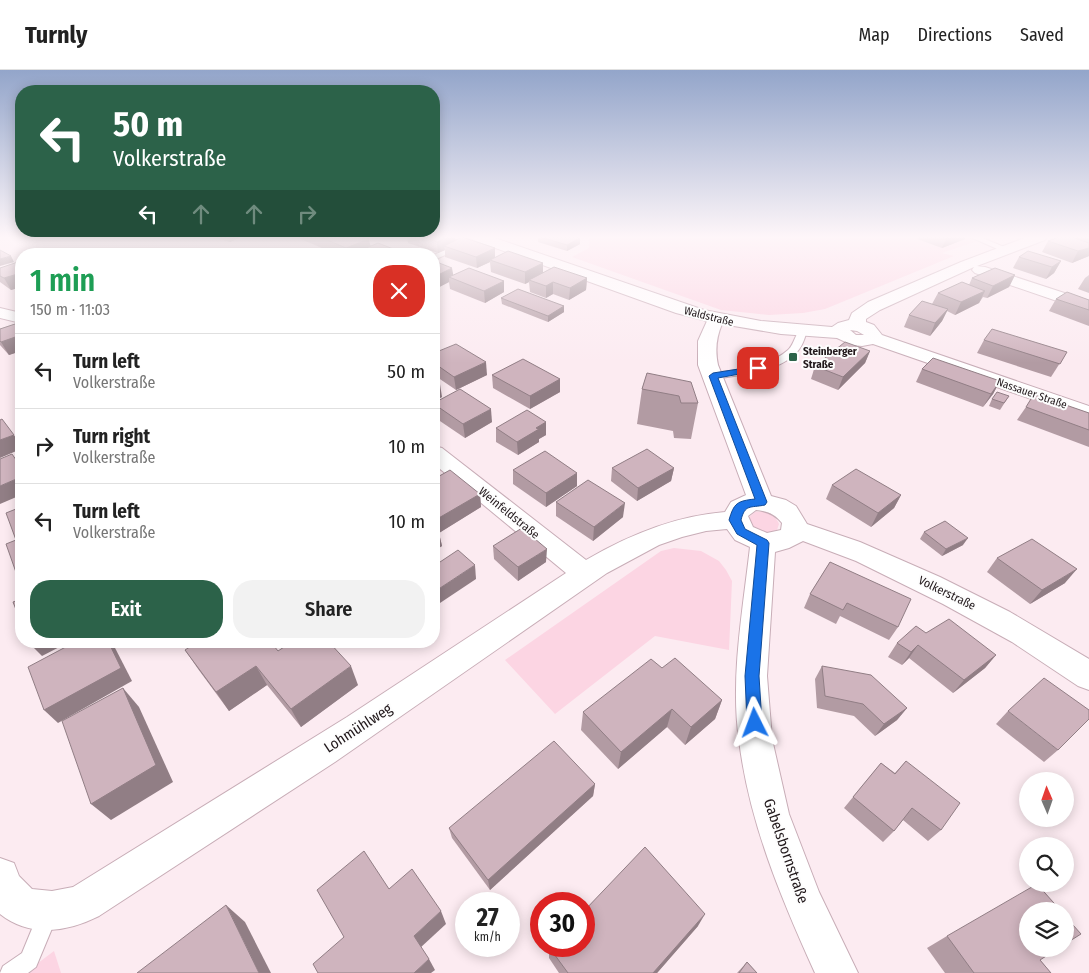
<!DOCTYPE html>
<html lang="en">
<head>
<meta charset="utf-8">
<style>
	:root { --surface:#fff; --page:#f2f2f2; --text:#222; --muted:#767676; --line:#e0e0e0; --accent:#2c6249 }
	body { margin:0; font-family:"Fira Sans Condensed",sans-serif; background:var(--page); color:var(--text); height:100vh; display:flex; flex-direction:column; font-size:19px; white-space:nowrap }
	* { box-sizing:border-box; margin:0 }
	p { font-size:16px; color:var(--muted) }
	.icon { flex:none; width:28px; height:28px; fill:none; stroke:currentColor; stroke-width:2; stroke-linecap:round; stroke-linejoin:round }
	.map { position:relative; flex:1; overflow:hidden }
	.details { position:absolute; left:15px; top:178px; width:425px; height:400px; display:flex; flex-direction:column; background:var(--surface); border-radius:20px; box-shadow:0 2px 12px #0003 }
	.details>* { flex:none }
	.guide { position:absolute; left:15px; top:15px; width:425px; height:152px; border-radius:20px; box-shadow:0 2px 12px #0003; background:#2c6249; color:#fff; overflow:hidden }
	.needle { width:32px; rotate:358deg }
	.buttons { position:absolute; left:1019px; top:702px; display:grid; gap:10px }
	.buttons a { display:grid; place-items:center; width:55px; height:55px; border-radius:50%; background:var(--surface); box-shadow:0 2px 12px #0003; font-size:25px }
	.speed { position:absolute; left:455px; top:822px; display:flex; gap:10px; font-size:25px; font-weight:700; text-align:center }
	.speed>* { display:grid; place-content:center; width:65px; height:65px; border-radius:50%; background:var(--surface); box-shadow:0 2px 12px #0003; line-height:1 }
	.speed small { font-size:12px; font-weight:400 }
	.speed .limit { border:8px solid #d22; background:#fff; color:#111 }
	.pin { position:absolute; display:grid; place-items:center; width:42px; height:42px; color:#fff; margin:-21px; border-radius:10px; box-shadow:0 2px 8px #0006 }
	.me { position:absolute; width:55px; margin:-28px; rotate:357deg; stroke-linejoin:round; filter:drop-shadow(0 0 4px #0008) }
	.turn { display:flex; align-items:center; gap:18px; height:105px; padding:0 15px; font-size:22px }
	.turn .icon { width:65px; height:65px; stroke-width:2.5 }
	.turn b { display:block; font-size:35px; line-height:42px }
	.lanes { display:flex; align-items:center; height:48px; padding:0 15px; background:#0003; justify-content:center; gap:25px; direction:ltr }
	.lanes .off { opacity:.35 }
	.round { display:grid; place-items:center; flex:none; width:52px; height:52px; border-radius:20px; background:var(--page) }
	.overview { display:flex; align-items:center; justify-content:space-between; height:85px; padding:0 15px }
	h1 { font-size:30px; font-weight:600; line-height:38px; color:#1e9e55 }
	.button { display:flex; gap:10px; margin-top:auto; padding:10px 15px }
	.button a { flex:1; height:58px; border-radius:20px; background:var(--accent); color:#fff; font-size:20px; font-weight:600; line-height:58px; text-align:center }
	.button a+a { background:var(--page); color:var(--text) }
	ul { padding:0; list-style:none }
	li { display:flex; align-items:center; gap:15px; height:75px; padding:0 15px; border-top:1px solid var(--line) }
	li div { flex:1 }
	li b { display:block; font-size:19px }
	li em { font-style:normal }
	header { display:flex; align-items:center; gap:30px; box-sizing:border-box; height:70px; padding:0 25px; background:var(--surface); border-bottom:1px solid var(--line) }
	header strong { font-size:24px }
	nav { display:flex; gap:28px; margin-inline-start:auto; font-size:18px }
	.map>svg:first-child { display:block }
	.green { fill:#fcd5e3 }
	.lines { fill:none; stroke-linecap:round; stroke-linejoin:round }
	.lane-casing { stroke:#c8adb7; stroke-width:2 }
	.street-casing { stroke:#c8adb7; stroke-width:2 }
	.lane { fill:#fff; fill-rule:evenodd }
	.street { fill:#fff; fill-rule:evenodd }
	.wall { fill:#b29ba3 }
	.shaded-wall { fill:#917e85 }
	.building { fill:#cfb4be; stroke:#917e85 }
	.route { fill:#1a73e8; stroke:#114b97 }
	.poi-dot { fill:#2c6249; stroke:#fdfdfd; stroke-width:2 }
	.labels { text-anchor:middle; stroke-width:4; stroke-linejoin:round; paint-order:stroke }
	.far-street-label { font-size:11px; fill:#21181b; stroke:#fdfdfd }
	.far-poi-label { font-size:11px; font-weight:bold; fill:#21181b; stroke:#fdfdfd; text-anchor:start }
	.street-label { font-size:12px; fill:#21181b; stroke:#fdfdfd }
	.near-street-label { font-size:15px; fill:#21181b; stroke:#fdfdfd }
</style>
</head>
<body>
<header>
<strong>Turnly</strong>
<nav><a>Map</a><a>Directions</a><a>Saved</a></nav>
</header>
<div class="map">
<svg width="1089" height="903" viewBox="0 0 1089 903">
	<rect width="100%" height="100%" fill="#fcebf1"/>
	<!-- green -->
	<g class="green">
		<path d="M589,167H989L942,183L954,186L825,239L803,243L769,245L721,240L572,187L589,178Z"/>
		<path d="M755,442C765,441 775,444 779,454L777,460C763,467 754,460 747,449Z"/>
		<path d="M674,478L701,481L719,491L726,500L732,511L729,580L655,566L555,644L505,590L661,481Z"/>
		<path d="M54,881L61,903H25Z"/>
	</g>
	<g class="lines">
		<!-- lane casing -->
		<g class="lane-casing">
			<g id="lane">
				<path d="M970,167H980L1009,179L1002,181Z"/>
				<path d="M456,175L463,177L434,190V185Z"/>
				<path d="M803,258L807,261C804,270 802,278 794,285C774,303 738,305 713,309L708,306L713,303C737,300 769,297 788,280C795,274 795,261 803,258Z"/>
				<path d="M48,834L55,837L58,844L36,897L28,903H0L3,896L22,883L41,837Z"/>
			</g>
		</g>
		<!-- street casing -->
		<g class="street-casing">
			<g id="street">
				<path d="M471,167H492L704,240L761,251L832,257L838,253L849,250L852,243L868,232L961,192L1027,167H1047L1045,170L977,196L985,197L1089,231V242L975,203L972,200L974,197L880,240L866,249V252L874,255L882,265L1089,336V349L873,274L862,276L852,275L837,268L781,264L722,254C716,268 715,280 718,295L771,426L786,430L796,436L807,454L860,472L940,507L1010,542L1089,589V620L1078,616L1012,572L943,534L856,491L803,471L789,478L775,482L767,606L772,669L789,744L819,822L858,903H815C781,828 749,752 739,670C730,608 743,539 750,477L735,470L727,459L706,461L682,467L659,475L607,503L335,692L99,846C67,862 30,868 0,844V788L14,793L19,806L32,819L52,821L73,817L347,647L566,503L434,394V376L442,378L586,490C629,465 675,446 725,442L731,432L746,425L698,295V271L707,251L676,243L473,170ZM850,260L857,261L864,265H856ZM756,440C767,441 775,444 782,453L781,460L767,463L753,457L748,446Z"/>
				<path d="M0,238L21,243V253L0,248Z"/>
			</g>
		</g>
		<!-- lane -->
		<use href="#lane" class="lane"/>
		<!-- street -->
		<use href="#street" class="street"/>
	</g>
	<!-- wall -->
	<g class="wall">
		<path d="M215,167H241L230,172L215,168Z"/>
		<path d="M296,167H365L371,176L406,184H336Z"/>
		<path d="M407,167H455L456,170L495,188L543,193V203L587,208L586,220L569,230L553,224L546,228L530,222L529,212L525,214L491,202L490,192L477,198L445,187V180L438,183L408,173Z"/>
		<path d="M538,167H577L580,168V174L567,181L538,172Z"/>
		<path d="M918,167H966L965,169L942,178L917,169Z"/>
		<path d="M1077,167H1089V186L1072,193L1042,182L1048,171L1076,168Z"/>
		<path d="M1019,187L1061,191L1054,203L1046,209L1013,198Z"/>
		<path d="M21,191V217L11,220L0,212V198Z"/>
		<path d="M434,191L453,205L504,211V222L485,233L450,219L449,212L434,219Z"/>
		<path d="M1015,205L1009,217L987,228L983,227L979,233L955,245L947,241L942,251L930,266L904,257L909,245L932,234L938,223L969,215L972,208Z"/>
		<path d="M1089,205V223L1078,219L1085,208Z"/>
		<path d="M501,228L564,236V242L548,252L502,234Z"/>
		<path d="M1056,229L1089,230V256L1049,241Z"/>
		<path d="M21,252V281L9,285L0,275V259Z"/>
		<path d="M984,270L1067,282L1051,307L977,283Z"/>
		<path d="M434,273L436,283L487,305L456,320L434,305Z"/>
		<path d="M870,281L865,293L838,320L811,309L815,296Z"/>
		<path d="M922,299L1000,311L993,324L983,337L916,312Z"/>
		<path d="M647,303L698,333L691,369L674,368L673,361L637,354L642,319Z"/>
		<path d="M492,305L560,309V322L530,339L493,318Z"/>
		<path d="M1009,326L1000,340L989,336L992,329Z"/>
		<path d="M434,333L492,352L465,368L434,347Z"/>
		<path d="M1026,337L1089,343V377L1017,350Z"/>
		<path d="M546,352V365L539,369V372L518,385L496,372V358Z"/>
		<path d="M612,398H674L671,411L637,431L611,411Z"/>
		<path d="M513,400L577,403V416L546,437L513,414Z"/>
		<path d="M434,409L480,424L481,437L439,463L442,476L434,481Z"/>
		<path d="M832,415L901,425L894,438L871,457L826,429Z"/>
		<path d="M556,432L623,447L593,471L556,446Z"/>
		<path d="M924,462L963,475L942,486L920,469Z"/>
		<path d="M493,476L546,492L518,511L494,489Z"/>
		<path d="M997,488L1065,513L1030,534L987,502Z"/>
		<path d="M830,492L898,557L889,570L840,546L836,554L804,538L810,524Z"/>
		<path d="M926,563L996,585L985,598L953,623L909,588L902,595L888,587L897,573Z"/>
		<path d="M185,580L278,581L358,615L301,657L267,615L229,641L198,599Z"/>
		<path d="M822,596L907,638L897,650L875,666L854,646L817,638L815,609Z"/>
		<path d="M662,598L722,630L715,649L685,675L667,657L618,699L581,660L583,642Z"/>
		<path d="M1008,641L1058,680L1044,692L996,654Z"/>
		<path d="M906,691L941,760L928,771L903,750L894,761L883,772L844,738L881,693L895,703Z"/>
		<path d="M595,714L593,726L490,820L452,768L449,758Z"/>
		<path d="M698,856L657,903H559L549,888V877Z"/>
		<path d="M947,866L1040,890L1051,903H945L927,878Z"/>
		<path d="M747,892L757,903H737Z"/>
	</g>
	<!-- shaded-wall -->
	<g class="shaded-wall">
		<path d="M228,167H241L230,172Z"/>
		<path d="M448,167H455L456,175L444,176L445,180L438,183L437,172Z"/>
		<path d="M947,167H966L965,169L942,178Z"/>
		<path d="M580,168V174L567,181V175Z"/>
		<path d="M369,169L371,180L357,182L358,184H347L346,178Z"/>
		<path d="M495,178V190H490V192L477,198L476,187Z"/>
		<path d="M1089,178V186L1072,193L1078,181Z"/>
		<path d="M11,186L14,192L0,196V189Z"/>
		<path d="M1061,191L1054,203L1046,209L1052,197Z"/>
		<path d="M543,193V205L529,210V212L525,214V202Z"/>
		<path d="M452,198L454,209L449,207V212L434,220V207Z"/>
		<path d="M21,203V217L11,220L4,208Z"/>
		<path d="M1015,205L1009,217L987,228L993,216Z"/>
		<path d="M587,208L586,220L569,230L570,218Z"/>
		<path d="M504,211V222L485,233L484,221Z"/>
		<path d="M553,212V224L546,228V216Z"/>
		<path d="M985,221L979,233L955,245L961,232Z"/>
		<path d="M564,236V242L548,252V246Z"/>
		<path d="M948,239L942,251L930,266L935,253Z"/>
		<path d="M21,265V281L9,285L1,272Z"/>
		<path d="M434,273L436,286L434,287Z"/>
		<path d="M870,281L865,293L838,320L843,307Z"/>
		<path d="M486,292L487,305L456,320L454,307Z"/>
		<path d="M560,309V322L530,339V326Z"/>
		<path d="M1000,311L993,324L983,337L991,324Z"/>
		<path d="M440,314L442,327L434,332V318Z"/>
		<path d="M491,339L492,352L465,368L463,354Z"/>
		<path d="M546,352V365L539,369V372L518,385L517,372L536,358Z"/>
		<path d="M14,365L21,375V379L0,388V370Z"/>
		<path d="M674,398L671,411L637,431L638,418Z"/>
		<path d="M577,403V416L546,437V423Z"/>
		<path d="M21,407V425L0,434V416Z"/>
		<path d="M480,424L481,437L439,463L437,449Z"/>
		<path d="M901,425L894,438L871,457L878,443Z"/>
		<path d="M625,433L623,447L593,471L594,457Z"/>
		<path d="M439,463L442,476L434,481V466Z"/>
		<path d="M968,468L963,475L942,486L946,479Z"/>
		<path d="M547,479L546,492L518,511V497Z"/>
		<path d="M475,495L476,509L434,537V522Z"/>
		<path d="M1077,499L1065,513L1030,534L1042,520Z"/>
		<path d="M32,571H71L42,586L29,573Z"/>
		<path d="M108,571H111L112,572L132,611L58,653L44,640Z"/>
		<path d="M918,575L909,588L902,595L911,582Z"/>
		<path d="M996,585L985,598L953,623L964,610Z"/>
		<path d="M256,596L267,615L229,641L216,622Z"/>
		<path d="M351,596L358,615L301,657L291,639Z"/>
		<path d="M123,618L139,637L173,712L111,750L91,734Z"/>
		<path d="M722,630L715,649L685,675L691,657Z"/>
		<path d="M907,638L897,650L875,666L884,654Z"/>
		<path d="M672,639L667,657L618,699L621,682Z"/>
		<path d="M595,714L593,726L490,820L488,810Z"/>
		<path d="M226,835L245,852L271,903H259Z"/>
		<path d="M441,841L446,854L420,878L414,866Z"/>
		<path d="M705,844L698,856L657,903H653Z"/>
		<path d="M429,889L435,900L431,903H414Z"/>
	</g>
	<!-- building -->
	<g class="building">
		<path d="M320,167H365L369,169L346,178Z"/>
		<path d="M422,167H448L437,172Z"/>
		<path d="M462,167L495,178L476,187L444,176Z"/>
		<path d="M540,167H577L580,168L567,175Z"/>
		<path d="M1059,167H1072L1089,173V178L1078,181L1048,171Z"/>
		<path d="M378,173L406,184H363L357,182Z"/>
		<path d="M0,180L11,186L0,189Z"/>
		<path d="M508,181L543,193L525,202L490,190Z"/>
		<path d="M1028,181L1061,191L1052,197L1019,187Z"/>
		<path d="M21,191V203L4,208L0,206V198Z"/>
		<path d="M434,191L452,198L434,207Z"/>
		<path d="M554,197L587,208L570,218L553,212L546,216L529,210Z"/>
		<path d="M469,198L504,211L484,221L449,207Z"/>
		<path d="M995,198L1015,205L993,216L972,208Z"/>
		<path d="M962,212L985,221L961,232L938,223Z"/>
		<path d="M518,219L564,236L548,246L501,228Z"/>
		<path d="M1067,222L1089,230V240L1056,229Z"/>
		<path d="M922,231L948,239L935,253L909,245Z"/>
		<path d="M21,252V265L1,272L0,271V259Z"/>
		<path d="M992,259L1067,282L1060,294L984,270Z"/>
		<path d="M845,272L870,281L843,307L815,296Z"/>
		<path d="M456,274L486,292L454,307L434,293V283Z"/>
		<path d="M933,288L1000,311L991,324L922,299Z"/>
		<path d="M523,289L560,309L530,326L492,305Z"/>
		<path d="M647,303L691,312L698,333H681L679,326L642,319Z"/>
		<path d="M434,310L440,314L434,318Z"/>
		<path d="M460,319L491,339L463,354L434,334V333Z"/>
		<path d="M997,322L1009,326L1004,333L992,329Z"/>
		<path d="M1034,324L1089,343V360L1026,337Z"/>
		<path d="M527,340L546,352L536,358L539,359L517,372L496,358Z"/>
		<path d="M2,349L14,365L0,370V350Z"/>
		<path d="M647,379L674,398L638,418L612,398Z"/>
		<path d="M545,381L577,403L546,423L513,400Z"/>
		<path d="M12,384L21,397V407L0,416V389Z"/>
		<path d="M856,399L901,425L878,443L832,415Z"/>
		<path d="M450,400L480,424L437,449L434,446V409Z"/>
		<path d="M588,410L625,433L594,457L556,432Z"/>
		<path d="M21,437V507L18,508L6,474L16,470L6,443Z"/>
		<path d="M945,451L968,468L946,479L924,462Z"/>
		<path d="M434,458L439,463L434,466Z"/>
		<path d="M522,458L547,479L518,497L493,476Z"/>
		<path d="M1032,469L1077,499L1042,520L997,488Z"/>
		<path d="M458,480L475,495L434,522V496Z"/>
		<path d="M830,492L911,529L898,557L847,533L843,540L810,524Z"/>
		<path d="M21,529V552L13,532Z"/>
		<path d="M949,549L996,585L964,610L918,575L911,582L897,573L916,556L926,563Z"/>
		<path d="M77,571H108L121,598L44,640L28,597Z"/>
		<path d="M199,571H270L278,581L293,571H328L351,596L291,639L256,596L216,622L185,580Z"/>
		<path d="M675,588L722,630L691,657L672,639L621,682L583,642L651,589L662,598Z"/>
		<path d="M822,596L871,605L907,638L884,654L863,634L825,626Z"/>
		<path d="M1044,608L1089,640V649L1058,680L1008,641Z"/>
		<path d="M123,618L156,695L91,734L62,651Z"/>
		<path d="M554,671L595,714L488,810L449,758Z"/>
		<path d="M906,691L960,733L941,760L912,738L894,761L853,727L881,693L895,704Z"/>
		<path d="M645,777L705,844L653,903H568L549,877L550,876H584V841Z"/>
		<path d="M364,781L389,819L412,799L441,841L414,866L429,889L414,903H318L313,894L344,867L317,820Z"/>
		<path d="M1037,814L1061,841H1028V879H1057L1040,890L1051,903H974L947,866Z"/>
		<path d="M226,835L259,903H137Z"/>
		<path d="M1065,846L1081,864L1065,874Z"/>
		<path d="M747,892L757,903H739Z"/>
	</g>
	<!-- sky -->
	<linearGradient id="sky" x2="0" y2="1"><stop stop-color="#93a5ca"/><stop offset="0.57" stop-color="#fef6f9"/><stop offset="1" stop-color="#fef6f9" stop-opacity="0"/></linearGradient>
	<rect width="1089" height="293" fill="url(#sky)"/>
	<!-- route -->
	<path class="route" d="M758,296L762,298L761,300L718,308L767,432L765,435C750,438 745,434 741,450L745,459L767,470L769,473L759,606L762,653L760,658L755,660L749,658L747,653L745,606L757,475L737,464L729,450C734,433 737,431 755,429L709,306L713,303Z"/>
	<!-- markers -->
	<rect class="poi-dot" x="788" y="282" width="10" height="10" rx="2.5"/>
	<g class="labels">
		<!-- far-street labels -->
		<g class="far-street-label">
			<text transform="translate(709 246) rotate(14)" y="4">Waldstraße</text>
			<text transform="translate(1032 323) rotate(19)" y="4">Nassauer Straße</text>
		</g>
		<!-- far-poi labels -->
		<g class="far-poi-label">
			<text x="803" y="285">Steinberger<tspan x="803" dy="13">Straße</tspan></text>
		</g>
		<!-- street labels -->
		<g class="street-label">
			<text transform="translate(509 443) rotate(39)" y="4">Weinfeldstraße</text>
			<text transform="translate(947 523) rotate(26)" y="4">Volkerstraße</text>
		</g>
		<!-- near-street labels -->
		<g class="near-street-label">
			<text transform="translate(358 658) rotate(-33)" y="5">Lohmühlweg</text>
			<text transform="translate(786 781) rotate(71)" y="5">Gabelsbornstraße</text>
		</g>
	</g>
</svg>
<div class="buttons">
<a><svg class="needle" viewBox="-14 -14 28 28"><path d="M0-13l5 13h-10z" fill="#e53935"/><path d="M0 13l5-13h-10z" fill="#767676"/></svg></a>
<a><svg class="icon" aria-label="search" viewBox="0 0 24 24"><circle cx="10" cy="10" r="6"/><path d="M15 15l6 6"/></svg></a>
<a><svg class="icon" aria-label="layers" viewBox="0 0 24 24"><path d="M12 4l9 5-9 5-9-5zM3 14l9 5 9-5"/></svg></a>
</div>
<div class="speed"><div>27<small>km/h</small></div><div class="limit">30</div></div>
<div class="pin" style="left:758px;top:298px;background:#d93025"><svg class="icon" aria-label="arrive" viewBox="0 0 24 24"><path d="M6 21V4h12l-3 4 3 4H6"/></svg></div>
<svg class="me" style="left:755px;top:653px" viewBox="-20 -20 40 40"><path d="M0-17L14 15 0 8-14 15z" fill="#1a73e8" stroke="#fff" stroke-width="4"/></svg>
<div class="guide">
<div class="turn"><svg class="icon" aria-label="left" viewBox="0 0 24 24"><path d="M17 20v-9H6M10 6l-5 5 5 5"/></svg><div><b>50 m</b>Volkerstraße</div></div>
<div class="lanes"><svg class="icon" aria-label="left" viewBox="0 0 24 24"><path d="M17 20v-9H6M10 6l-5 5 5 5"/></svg><svg class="icon off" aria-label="ahead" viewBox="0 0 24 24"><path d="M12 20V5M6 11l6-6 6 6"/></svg><svg class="icon off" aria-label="ahead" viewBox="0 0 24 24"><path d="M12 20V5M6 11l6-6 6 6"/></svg><svg class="icon off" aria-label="right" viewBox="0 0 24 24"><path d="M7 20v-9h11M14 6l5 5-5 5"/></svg></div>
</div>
<section class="details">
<div class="overview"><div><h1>1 min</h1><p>150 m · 11:03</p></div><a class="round" style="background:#d93025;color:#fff"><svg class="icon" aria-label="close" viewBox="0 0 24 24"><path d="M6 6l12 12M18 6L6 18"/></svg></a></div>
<ul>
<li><svg class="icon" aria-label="left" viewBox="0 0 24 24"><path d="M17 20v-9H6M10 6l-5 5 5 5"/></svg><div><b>Turn left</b><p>Volkerstraße</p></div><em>50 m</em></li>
<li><svg class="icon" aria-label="right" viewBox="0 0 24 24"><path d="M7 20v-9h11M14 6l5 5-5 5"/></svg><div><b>Turn right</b><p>Volkerstraße</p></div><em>10 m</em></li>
<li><svg class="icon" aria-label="left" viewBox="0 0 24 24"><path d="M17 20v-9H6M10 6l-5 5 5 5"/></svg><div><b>Turn left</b><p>Volkerstraße</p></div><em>10 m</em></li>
</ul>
<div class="button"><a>Exit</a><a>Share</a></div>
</section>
</div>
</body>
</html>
